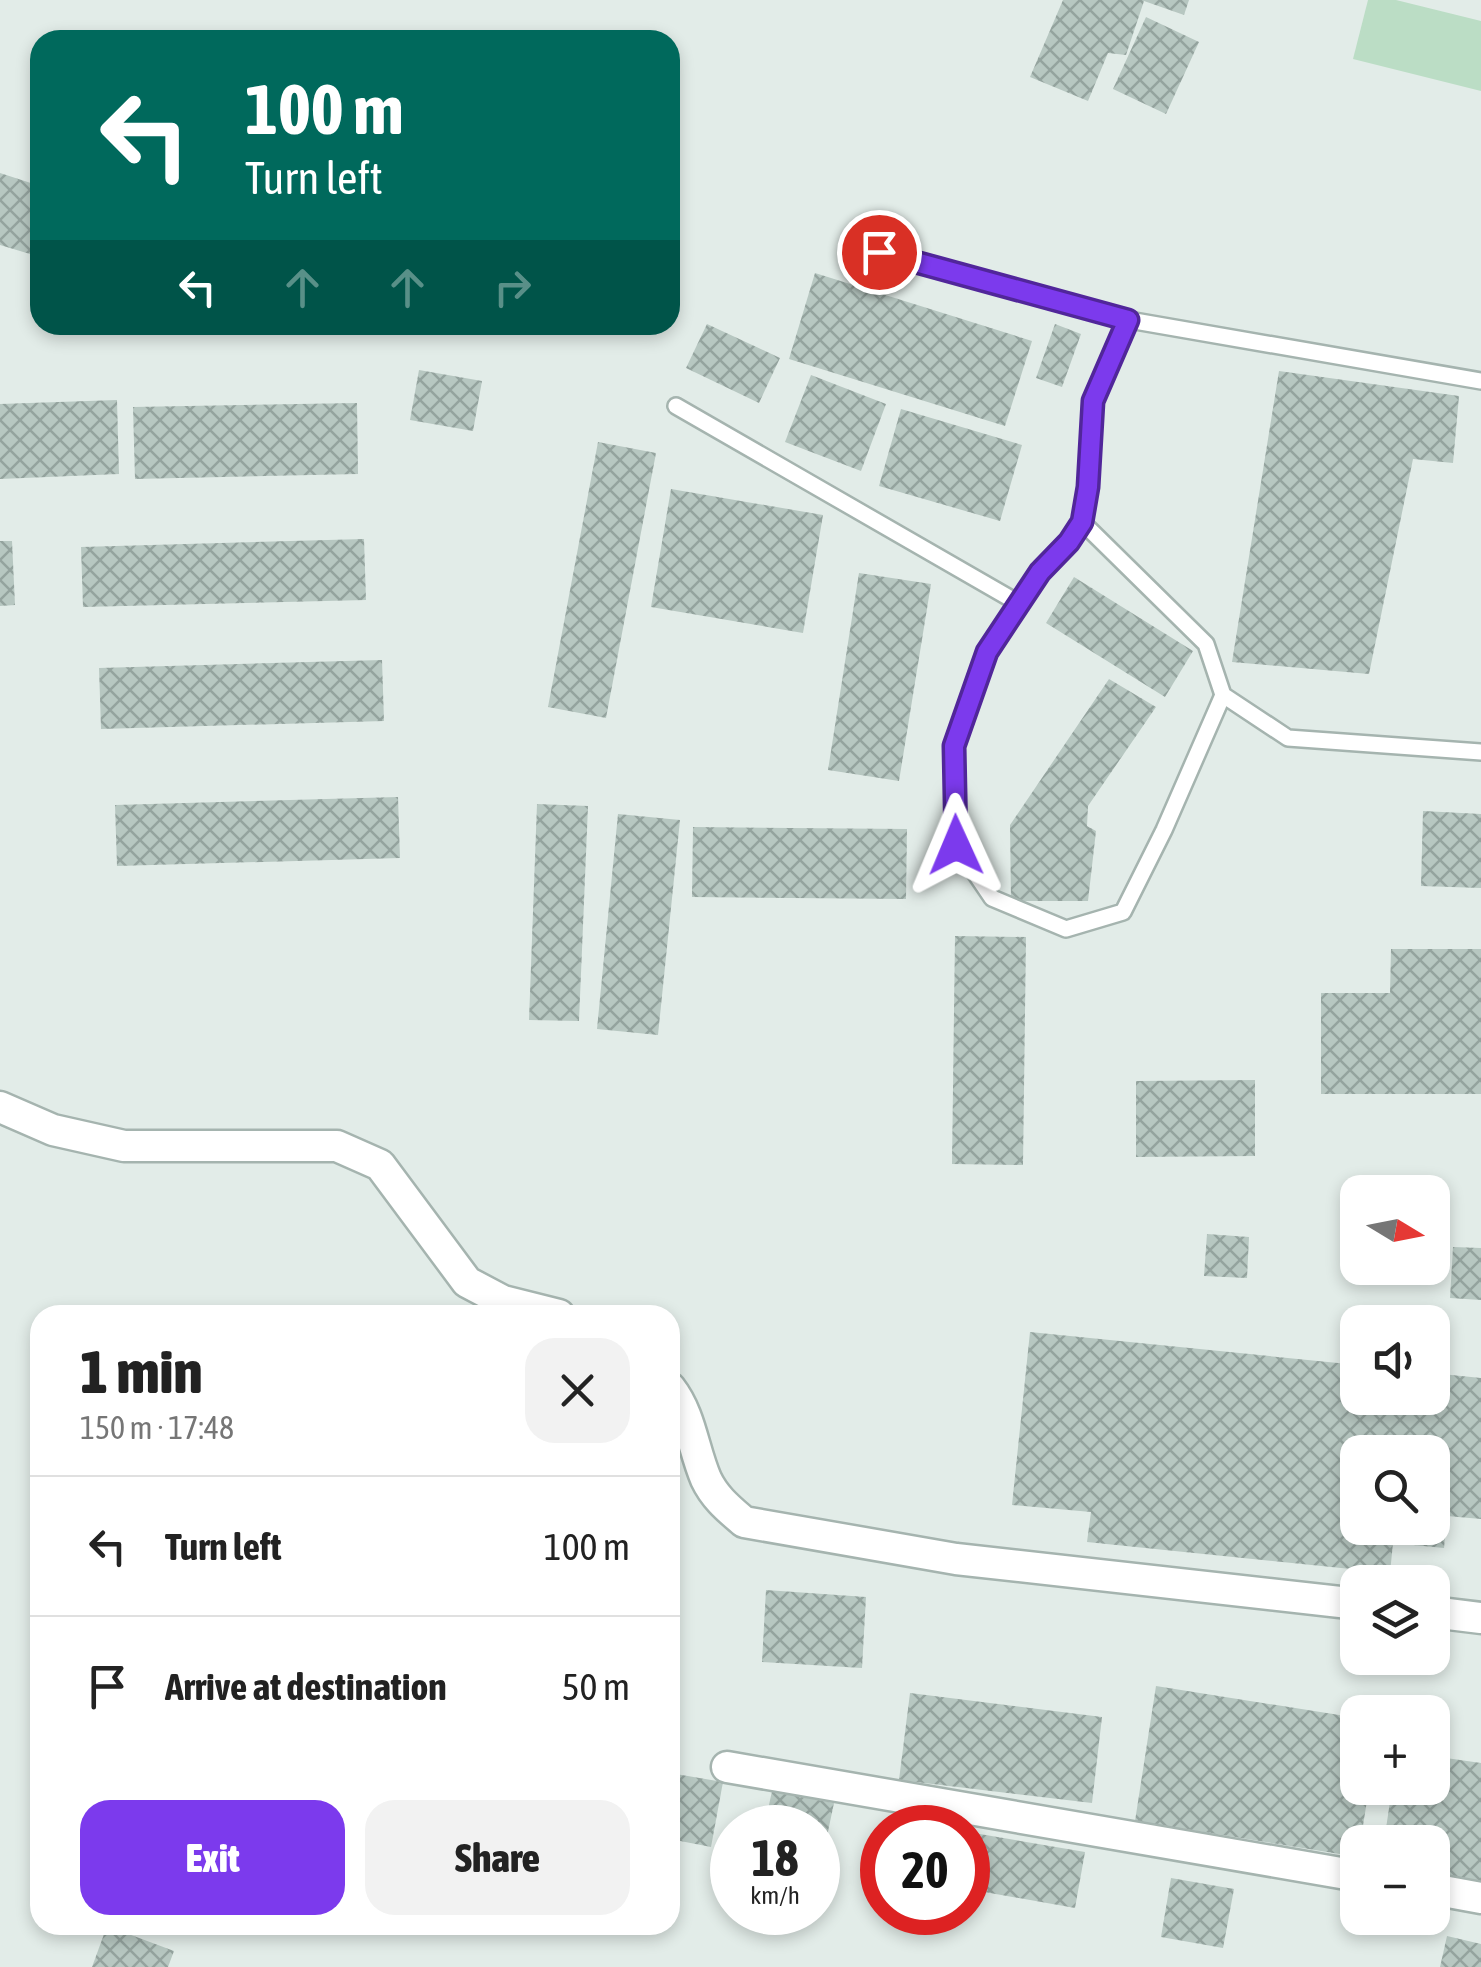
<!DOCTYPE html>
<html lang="en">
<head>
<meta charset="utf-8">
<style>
	:root { --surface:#fff; --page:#f2f2f2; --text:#222; --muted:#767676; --line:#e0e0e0; --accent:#7c3aed }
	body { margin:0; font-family:"Asap Condensed",sans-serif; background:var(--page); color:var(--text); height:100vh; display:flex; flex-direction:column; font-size:38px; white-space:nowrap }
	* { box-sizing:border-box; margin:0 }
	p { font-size:32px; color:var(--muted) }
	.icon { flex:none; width:55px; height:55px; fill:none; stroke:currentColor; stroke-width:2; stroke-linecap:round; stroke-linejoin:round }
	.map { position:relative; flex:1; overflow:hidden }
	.drawer { position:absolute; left:30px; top:1305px; width:650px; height:630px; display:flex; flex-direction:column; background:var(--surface); border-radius:30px; box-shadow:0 5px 15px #0003 }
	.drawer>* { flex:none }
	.guide { position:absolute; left:30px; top:30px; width:650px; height:305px; border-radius:30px; box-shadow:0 5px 15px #0003; background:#00695c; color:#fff; overflow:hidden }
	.needle { width:65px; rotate:100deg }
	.tools { position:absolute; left:1340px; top:1175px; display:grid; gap:20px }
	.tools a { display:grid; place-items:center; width:110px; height:110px; border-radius:20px; background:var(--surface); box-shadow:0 5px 15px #0003; font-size:50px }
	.speed { position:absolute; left:710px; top:1805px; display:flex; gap:20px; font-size:50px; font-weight:700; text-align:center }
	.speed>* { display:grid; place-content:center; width:130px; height:130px; border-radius:50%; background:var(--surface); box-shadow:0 5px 15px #0003; line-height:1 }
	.speed small { font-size:25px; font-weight:400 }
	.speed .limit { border:15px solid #d22; background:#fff; color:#111 }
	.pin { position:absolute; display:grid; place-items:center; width:85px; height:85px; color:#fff; margin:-42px; border:5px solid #fff; border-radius:50%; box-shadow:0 2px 10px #0007 }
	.me { position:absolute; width:110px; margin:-55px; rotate:359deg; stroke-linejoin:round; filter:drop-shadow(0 0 8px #0008) }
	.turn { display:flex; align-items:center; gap:35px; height:210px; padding:0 50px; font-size:45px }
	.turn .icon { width:130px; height:130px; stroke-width:2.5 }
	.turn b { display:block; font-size:70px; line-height:85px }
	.lanes { display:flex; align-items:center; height:95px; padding:0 50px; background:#0003; justify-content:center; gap:50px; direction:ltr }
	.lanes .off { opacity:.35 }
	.round { display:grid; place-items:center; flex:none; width:105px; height:105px; border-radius:30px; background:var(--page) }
	.summary { display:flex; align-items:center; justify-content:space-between; height:170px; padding:0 50px }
	h1 { font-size:60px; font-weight:800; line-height:75px }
	.primary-button { display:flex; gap:20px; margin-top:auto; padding:20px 50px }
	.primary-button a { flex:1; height:115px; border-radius:30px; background:var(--accent); color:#fff; font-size:40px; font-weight:800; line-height:115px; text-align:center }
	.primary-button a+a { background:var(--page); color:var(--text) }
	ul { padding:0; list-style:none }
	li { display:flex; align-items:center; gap:30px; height:140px; padding:0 50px; border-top:2px solid var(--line) }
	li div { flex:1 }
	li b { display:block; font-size:38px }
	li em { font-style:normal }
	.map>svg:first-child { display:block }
	.grass { fill:#bbddc5 }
	.building { fill:url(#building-cross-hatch); fill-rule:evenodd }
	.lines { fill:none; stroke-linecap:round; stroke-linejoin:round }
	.lane-casing { stroke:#a5b4af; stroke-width:20 }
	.street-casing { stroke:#a5b4af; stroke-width:35 }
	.lane { stroke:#fff; stroke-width:15 }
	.street { stroke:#fff; stroke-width:30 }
	.route-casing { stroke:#51269a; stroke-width:25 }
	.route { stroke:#7c3aed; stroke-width:18 }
</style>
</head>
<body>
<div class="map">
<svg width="1481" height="1967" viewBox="0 0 1481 1967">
	<defs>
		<pattern id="building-cross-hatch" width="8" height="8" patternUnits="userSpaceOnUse" patternTransform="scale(2.5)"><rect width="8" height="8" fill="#b7c7c1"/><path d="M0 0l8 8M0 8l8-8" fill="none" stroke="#94a39e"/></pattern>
	</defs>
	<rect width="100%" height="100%" fill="#e2ece8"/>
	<!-- grass -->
	<path class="grass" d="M1368,0H1396L1481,21V91L1353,59Z"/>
	<!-- building -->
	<g class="building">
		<path d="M1063,0H1189L1184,15L1144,1L1126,55L1108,53L1088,101L1030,77Z"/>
		<path d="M1146,17L1199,42L1166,114L1113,89Z"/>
		<path d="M0,173L40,186V257L0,245Z"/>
		<path d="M815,273L1032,341L1005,426L789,359Z"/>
		<path d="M707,324L780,358L759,403L686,368Z"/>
		<path d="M1055,324L1081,334L1062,387L1036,378Z"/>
		<path d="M419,370L482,381L473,431L410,420Z"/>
		<path d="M1279,371L1459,396L1453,463L1413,459L1369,674L1232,662Z"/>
		<path d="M811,375L886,404L861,471L785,442Z"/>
		<path d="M117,400L119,474L0,479V404Z"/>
		<path d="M357,403L358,474L135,479L133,407Z"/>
		<path d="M901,409L1022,445L1000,521L879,486Z"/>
		<path d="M598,442L656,453L606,718L548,707Z"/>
		<path d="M671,489L823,515L803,633L651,607Z"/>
		<path d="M364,539L366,600L83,607L81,547Z"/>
		<path d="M0,541H12L15,605L0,606Z"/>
		<path d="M859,573L931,584L899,781L828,770Z"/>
		<path d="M1074,577L1193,651L1165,697L1046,623Z"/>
		<path d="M382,660L384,721L101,729L99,668Z"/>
		<path d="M1109,679L1156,707L1088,806L1087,826L1096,831L1088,901H1011L1010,825Z"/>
		<path d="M398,797L400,858L117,866L115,805Z"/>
		<path d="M537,804L588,806L579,1021L529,1020Z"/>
		<path d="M1423,811L1481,814V888L1421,886Z"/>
		<path d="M618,814L680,820L658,1035L597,1029Z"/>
		<path d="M693,827L907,829L906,899L692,897Z"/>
		<path d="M955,936L1026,937L1023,1165L952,1164Z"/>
		<path d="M1391,949H1481V1094H1321V993H1390Z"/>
		<path d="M1255,1080V1156L1136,1157V1081Z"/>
		<path d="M1207,1234L1249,1237L1247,1278L1204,1276Z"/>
		<path d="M1453,1247L1481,1248V1300L1450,1298Z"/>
		<path d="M1030,1332L1358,1365V1398H1432V1373L1481,1378V1519L1447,1516L1444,1548L1393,1543L1390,1573L1087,1542L1091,1512L1012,1505ZM1358,1452H1432V1528H1358Z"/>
		<path d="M670,1502L680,1527L670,1530Z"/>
		<path d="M766,1590L866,1597L862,1668L762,1662Z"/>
		<path d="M1156,1686L1358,1718V1788H1369L1358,1857L1135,1821Z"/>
		<path d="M910,1693L1102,1717L1092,1803L899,1780Z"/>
		<path d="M1432,1756L1481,1763V1888L1432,1880V1842H1384L1392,1788H1432Z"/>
		<path d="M670,1773L723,1782L711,1847L670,1839Z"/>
		<path d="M772,1791L834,1803L819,1874L818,1828H764Z"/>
		<path d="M968,1832L1085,1852L1075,1908L968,1889Z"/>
		<path d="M1171,1878L1234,1889L1223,1948L1161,1937Z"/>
		<path d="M107,1926L174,1951L168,1967H92Z"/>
		<path d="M1447,1936L1481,1944V1967H1440Z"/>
	</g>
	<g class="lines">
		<!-- lane casing -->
		<g class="lane-casing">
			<g id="lane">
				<path d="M879,252L1129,320L1481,381"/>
				<path d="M1129,320L1093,401L1088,487L1082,522L1206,644L1223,695L1288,738L1481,752"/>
				<path d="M676,406L1020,604"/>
				<path d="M1082,522L1069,542L1040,573L987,653L953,746L956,845L992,898L1066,929L1123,912L1164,830L1223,695"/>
			</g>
		</g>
		<!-- street casing -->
		<g class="street-casing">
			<g id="street">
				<path d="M0,1107L53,1130L124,1146H337L380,1165L467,1282L503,1301L559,1315"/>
				<path d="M670,1388C691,1415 693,1449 706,1479C715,1498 729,1509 744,1522L956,1559L1358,1604"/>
				<path d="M1432,1612L1481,1618"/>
				<path d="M727,1767L1358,1876"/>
				<path d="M1432,1889L1481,1898"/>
			</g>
		</g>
		<!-- lane -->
		<use href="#lane" class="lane"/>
		<!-- street -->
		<use href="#street" class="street"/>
	</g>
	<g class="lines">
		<!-- route casing -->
		<g class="route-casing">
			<path id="route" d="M879,252L1128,320L1093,401L1088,487L1082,522L1069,542L1040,572L987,652L954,746L956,845"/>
		</g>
		<!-- route -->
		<use href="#route" class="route"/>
	</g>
</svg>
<div class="tools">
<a><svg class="needle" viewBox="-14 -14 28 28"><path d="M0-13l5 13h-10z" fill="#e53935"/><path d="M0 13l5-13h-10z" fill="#767676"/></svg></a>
<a><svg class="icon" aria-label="sound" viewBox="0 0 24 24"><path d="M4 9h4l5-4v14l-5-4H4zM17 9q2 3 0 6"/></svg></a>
<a><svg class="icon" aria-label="search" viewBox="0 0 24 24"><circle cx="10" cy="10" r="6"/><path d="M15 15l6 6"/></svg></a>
<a><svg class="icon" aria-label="layers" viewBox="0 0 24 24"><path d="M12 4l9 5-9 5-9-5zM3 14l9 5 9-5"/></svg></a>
<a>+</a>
<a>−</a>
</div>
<div class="speed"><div>18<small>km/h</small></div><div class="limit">20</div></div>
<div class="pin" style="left:879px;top:252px;background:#d93025"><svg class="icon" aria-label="arrive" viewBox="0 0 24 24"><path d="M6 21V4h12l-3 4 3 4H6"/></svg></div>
<svg class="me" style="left:956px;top:845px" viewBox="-20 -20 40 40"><path d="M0-17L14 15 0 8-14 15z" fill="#7c3aed" stroke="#fff" stroke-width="4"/></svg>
<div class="guide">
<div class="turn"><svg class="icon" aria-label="left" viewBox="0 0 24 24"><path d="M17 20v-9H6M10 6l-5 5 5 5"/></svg><div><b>100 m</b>Turn left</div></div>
<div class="lanes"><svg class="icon" aria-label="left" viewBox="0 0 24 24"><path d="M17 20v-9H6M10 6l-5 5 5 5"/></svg><svg class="icon off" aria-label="ahead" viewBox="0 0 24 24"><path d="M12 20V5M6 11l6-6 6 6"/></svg><svg class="icon off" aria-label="ahead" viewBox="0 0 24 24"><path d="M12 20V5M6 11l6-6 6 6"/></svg><svg class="icon off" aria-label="right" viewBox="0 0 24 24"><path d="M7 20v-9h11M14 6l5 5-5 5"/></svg></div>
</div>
<section class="drawer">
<div class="summary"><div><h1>1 min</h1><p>150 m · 17:48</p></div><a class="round"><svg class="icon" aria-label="close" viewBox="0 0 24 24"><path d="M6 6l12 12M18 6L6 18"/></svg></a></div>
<ul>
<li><svg class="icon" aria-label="left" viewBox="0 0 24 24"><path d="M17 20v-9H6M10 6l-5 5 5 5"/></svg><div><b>Turn left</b></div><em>100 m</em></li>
<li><svg class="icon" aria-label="arrive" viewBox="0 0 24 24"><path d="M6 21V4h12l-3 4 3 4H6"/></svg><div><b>Arrive at destination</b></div><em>50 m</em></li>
</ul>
<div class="primary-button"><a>Exit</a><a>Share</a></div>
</section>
</div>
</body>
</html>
